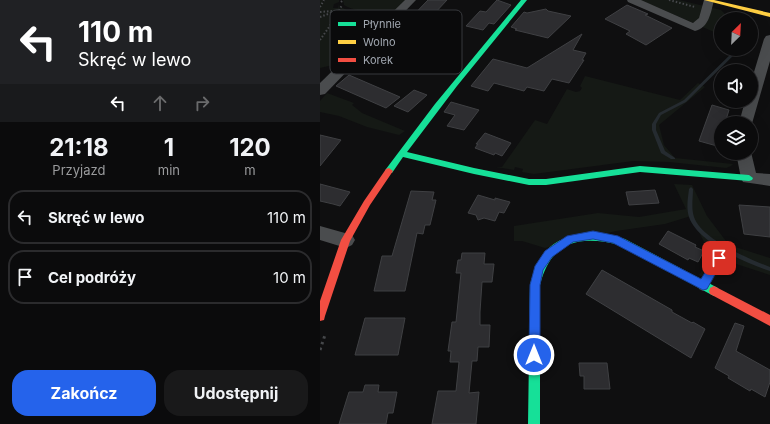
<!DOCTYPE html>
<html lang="pl">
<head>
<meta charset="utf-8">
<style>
	:root { --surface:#0b0b0c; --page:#19191a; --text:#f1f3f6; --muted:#9a9b9d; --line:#2b2b2d; --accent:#2563eb }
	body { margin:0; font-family:Inter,sans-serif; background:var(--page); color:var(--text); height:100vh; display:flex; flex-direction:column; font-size:15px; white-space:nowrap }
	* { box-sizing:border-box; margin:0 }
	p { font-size:13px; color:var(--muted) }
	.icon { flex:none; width:22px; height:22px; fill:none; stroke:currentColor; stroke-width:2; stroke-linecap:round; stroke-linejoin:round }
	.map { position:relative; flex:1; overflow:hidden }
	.details { display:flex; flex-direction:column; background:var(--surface); width:320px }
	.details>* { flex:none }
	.banner { background:#202124; color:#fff; overflow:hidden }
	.needle { width:26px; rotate:24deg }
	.tools { position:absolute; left:394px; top:12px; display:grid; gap:8px }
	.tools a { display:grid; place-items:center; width:44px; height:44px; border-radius:50%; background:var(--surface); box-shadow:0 4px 16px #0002,0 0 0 1px var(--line); font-size:20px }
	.pin { position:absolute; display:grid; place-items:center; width:34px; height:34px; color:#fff; margin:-17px; border-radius:8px; box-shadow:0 2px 6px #0006 }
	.me { position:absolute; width:44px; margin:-22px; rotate:0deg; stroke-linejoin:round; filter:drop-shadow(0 0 3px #0008) }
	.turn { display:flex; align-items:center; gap:14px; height:84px; padding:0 12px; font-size:18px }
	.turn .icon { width:52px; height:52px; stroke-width:2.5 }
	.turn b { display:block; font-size:28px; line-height:34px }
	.lanes { display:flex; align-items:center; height:38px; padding:0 12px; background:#0003; justify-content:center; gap:20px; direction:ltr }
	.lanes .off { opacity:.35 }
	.eta { display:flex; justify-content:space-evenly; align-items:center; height:68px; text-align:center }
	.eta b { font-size:24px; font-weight:700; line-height:28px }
	.primary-button { display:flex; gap:8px; margin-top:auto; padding:8px 12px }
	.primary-button a { flex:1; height:46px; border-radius:16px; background:var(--accent); color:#fff; font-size:16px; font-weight:700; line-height:46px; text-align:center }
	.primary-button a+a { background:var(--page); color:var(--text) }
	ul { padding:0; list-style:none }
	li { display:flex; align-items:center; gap:12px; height:54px; margin:0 8px 6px; padding:0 4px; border:2px solid var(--line); border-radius:16px }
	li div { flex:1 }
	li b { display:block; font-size:15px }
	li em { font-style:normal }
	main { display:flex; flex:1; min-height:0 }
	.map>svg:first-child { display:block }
	.green { fill:#151915 }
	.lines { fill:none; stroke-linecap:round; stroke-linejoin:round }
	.stream { fill:#252b30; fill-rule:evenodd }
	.building { fill:#2d2d30; stroke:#3f4043 }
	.path-far1 { stroke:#45474a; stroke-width:2; stroke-dasharray:1.5 2; stroke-linecap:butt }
	.path { stroke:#45474a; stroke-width:3; stroke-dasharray:2.5 3.5; stroke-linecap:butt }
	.lane { fill:#4a4c4e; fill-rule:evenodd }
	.street { fill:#4a4c4e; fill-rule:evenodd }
	.fast { fill:#16e098; fill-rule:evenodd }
	.slow { fill:#ffcf43; fill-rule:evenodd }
	.jam { fill:#f24e42; fill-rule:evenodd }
	.route { fill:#2563eb; stroke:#184099 }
	.key { fill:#0a0a0b; stroke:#37393d; stroke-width:1 }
	.key-label { font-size:11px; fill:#a1a7b0 }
</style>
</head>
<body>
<main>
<section class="details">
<div class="banner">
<div class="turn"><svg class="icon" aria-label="left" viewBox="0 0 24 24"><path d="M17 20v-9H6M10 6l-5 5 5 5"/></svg><div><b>110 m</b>Skręć w lewo</div></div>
<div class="lanes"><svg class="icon" aria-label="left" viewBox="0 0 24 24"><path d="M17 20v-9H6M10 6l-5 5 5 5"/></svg><svg class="icon off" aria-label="ahead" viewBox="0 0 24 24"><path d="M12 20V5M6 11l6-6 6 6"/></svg><svg class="icon off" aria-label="right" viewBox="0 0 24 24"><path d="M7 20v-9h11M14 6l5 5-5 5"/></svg></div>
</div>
<div class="eta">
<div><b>21:18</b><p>Przyjazd</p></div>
<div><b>1</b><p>min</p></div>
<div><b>120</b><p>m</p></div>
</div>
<ul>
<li><svg class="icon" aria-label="left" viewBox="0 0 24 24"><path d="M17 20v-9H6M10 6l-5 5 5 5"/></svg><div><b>Skręć w lewo</b></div><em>110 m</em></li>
<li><svg class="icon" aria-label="arrive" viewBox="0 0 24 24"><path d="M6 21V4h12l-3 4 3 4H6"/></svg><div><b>Cel podróży</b></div><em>10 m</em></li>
</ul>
<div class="primary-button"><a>Zakończ</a><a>Udostępnij</a></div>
</section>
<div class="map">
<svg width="450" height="424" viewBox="0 0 450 424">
	<rect width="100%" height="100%" fill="#0f0f10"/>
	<!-- green -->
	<g class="green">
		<path d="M0,0H4L1,6L5,0H19V2L14,4L13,8H18L19,4L20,10L21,7L27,10L54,15V17L48,25L51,26L45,25L43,27L56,30L25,59L13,65L0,68Z"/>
		<path d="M23,0H86C83,3 79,9 74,11C65,16 32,11 24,5Z"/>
		<path d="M320,0H359L401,10L410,19H401V35Z"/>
		<path d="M265,76L360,100L378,83L385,87L339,125L344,145L355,158L413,164L411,166L406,168L349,162L313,161L214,174L202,172L203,169L195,167L194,170L176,167H182L215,120L227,124L247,89L256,92L260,91L262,88L260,86Z"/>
		<path d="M7,93L34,103L32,105L42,113L85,131L79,135L47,127L19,116L0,112V101Z"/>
		<path d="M354,184L372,185L387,216L409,245L450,258V275L407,261L392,282L379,275L394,253L385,244L371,216L345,224L296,231L225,248L202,241H194V226L278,213L319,217L366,209Z"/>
	</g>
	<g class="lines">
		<!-- stream -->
		<g class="stream">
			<path d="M411,12L414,13L415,19H411Z"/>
			<path d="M416,49H420L366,102L341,115L336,124V130L345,151L355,158V159H351L341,153L332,130V124L339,113L364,100Z"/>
			<path d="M371,187L373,189C373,198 371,208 374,217C381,239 429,259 450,267V271C426,263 378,243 369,217C366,208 368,198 369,189Z"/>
		</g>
	</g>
	<!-- building -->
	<g class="building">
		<path d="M108,0H127L86,44L84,43L73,55L58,52Z"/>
		<path d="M177,0L191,5L174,24L169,23L163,30L146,26L160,11L166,12Z"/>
		<path d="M307,5L328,14L325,15L352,28L326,45L306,34L310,31L285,19Z"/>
		<path d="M226,9L228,11L251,16L228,38L195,30L197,29L191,27L204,12L207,13Z"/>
		<path d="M262,34L253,50L266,53L262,60H264L249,83L232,79L224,91L207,87L204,91L174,83L168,91L151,86L173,59L207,68Z"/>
		<path d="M29,75L80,97L66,108L16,86Z"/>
		<path d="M94,90L107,95L88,112L74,106Z"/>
		<path d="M131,102L159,110L144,130L127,126L135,115L124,112Z"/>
		<path d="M392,105L409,110L405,123H401V134L397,146L379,141Z"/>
		<path d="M165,133L191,143L182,156L175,153L174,155L155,148L158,144H156Z"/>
		<path d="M0,135L21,140L0,166Z"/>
		<path d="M0,184L30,192L20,206L13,204L0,201Z"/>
		<path d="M335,190L339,203L309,205L306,192Z"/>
		<path d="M91,191L114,192L112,200H116L110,225H105L103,234L97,233L85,291H54L62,256H72Z"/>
		<path d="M158,195L175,200V198L190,202L184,213L179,212L175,221L164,218L158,220L156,215L148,213Z"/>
		<path d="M419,205L450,207V237L424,234Z"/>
		<path d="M348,231L376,245L375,247L384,251L378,262L369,258L368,260L339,244Z"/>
		<path d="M142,253H165L164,264H174L172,282H162L160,312V325H170L169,347H158L157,361H152L149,393L159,392L156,424H112L118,391H136L139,362H130L131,351H128L132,322H136L141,273H136L138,260H141Z"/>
		<path d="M282,270L352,310V312L372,323L373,322L385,329L371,358L266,294Z"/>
		<path d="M45,318H85L78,355H35Z"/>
		<path d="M415,323L424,326L416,351L450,370V382L445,397L431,389L430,391L408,378L409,376L395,368Z"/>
		<path d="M259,363H287L290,389H264V376H260Z"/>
		<path d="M45,385H59L58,392H77L73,413H68L66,424H19L29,392H43Z"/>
	</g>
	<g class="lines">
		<!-- path-far1 -->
		<g class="path-far1">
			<path d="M349,0L375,7"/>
			<path d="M21,2L23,0"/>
			<path d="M0,7L4,0"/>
			<path d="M0,12L13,11"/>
			<path d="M0,17L19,10"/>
			<path d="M0,40L14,20L22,5"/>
		</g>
		<!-- path -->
		<path class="path" d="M0,350L5,335"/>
		<!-- lane -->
		<path class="lane" d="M399,254L402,255L404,258L402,261L387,289L383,291L379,289L378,286L379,283L396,255Z"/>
		<!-- street -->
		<g class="street">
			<path d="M85,0H96L5,94L0,95V83Z"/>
			<path d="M307,0H321L373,23L379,18L384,0H394C391,12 389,28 375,31L308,2Z"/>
			<path d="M450,35V61L431,127V123H419L425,101H431V82L444,39L446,36Z"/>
			<path d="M431,152L436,173L450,174V186L423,182L421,178L416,153Z"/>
			<path d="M0,226L32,235L35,240L32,245L26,248L0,240Z"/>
		</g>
		<!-- fast -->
		<g class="fast">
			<path d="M201,0H207L137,86L87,152L154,168L209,179H226L320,166L429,175L433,178L432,180L429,181L320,172L226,185H209L154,174L83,157L72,173H66L65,171L66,169L115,104Z"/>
			<path d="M273,233L288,234L305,239L398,288L399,291L398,294L394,296L390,294L300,245C259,235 231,241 220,285V424H208L210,285C219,249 236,235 273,233Z"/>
		</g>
		<!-- slow -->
		<path class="slow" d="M384,0H394L450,13V17Z"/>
		<!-- jam -->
		<g class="jam">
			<path d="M69,168L73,171L50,205L30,241L5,316L4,320L0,321V301L21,240L44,201L66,169Z"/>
			<path d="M394,286L450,315V326L390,294L389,291L390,288Z"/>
		</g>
	</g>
	<!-- route -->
	<path class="route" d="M273,231L298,236L381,279L396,255L399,254L403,255L404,258L387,289L383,290L293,243L273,239L253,242L232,257L223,270L220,285V355L218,359L214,361L210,359L209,355L210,285L215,266L225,251L247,236Z"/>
	<!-- legend -->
	<rect x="10" y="10" width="132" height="64" rx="6" class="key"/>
	<rect x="18" y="22" width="18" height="4" fill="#16e098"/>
	<rect x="18" y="40" width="18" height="4" fill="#ffcf43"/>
	<rect x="18" y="58" width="18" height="4" fill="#f24e42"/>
	<g class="key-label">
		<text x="43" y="28">Płynnie</text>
		<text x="43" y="46">Wolno</text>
		<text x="43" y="64">Korek</text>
	</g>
</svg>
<div class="tools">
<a><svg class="needle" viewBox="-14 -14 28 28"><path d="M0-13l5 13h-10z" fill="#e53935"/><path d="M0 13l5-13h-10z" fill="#9a9b9d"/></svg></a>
<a><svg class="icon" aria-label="sound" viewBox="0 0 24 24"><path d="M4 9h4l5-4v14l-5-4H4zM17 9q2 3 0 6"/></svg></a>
<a><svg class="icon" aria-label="layers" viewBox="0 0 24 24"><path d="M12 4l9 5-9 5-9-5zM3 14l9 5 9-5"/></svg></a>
</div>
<div class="pin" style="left:399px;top:258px;background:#d93025"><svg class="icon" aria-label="arrive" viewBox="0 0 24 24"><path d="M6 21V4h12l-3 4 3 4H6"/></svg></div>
<svg class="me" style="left:214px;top:355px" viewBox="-20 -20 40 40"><circle r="17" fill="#2563eb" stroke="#fff" stroke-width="3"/><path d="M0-11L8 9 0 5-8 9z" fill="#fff"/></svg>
</div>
</main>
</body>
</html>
